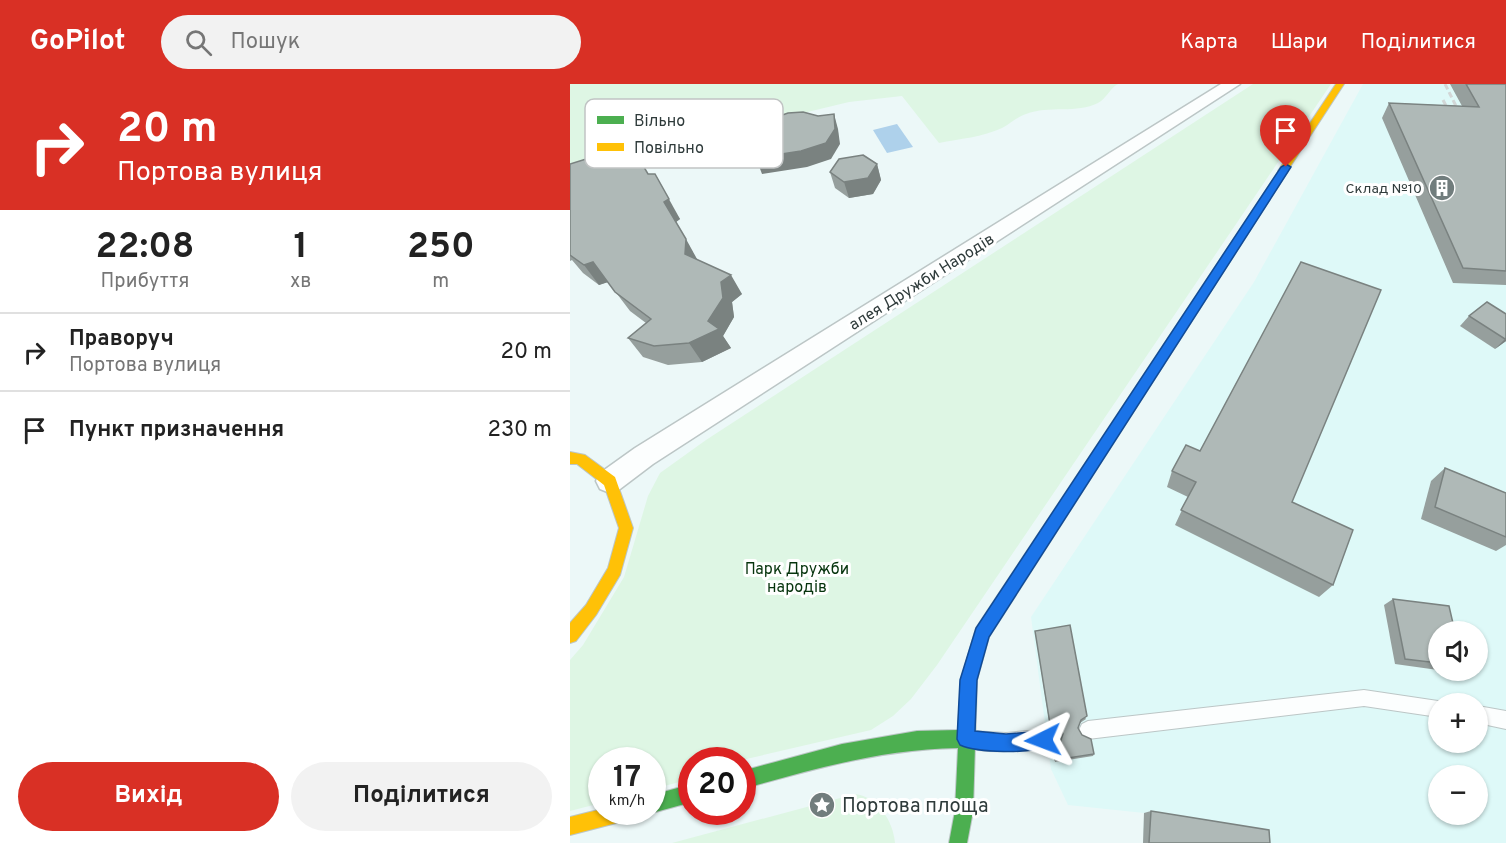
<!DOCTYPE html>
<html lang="uk">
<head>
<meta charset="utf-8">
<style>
	:root { --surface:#fff; --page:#f2f2f2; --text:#222; --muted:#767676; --line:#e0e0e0; --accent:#d93025 }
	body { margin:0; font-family:Overpass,sans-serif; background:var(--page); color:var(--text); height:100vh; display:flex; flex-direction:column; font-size:22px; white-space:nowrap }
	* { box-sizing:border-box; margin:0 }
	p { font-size:20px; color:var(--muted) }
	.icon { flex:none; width:33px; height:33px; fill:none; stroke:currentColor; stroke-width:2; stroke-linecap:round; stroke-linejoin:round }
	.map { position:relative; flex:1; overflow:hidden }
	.details { display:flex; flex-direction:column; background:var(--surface); width:570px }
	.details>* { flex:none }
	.top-card { background:#d93025; color:#fff; overflow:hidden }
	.controls { position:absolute; left:858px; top:537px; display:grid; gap:12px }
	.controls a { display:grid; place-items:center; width:60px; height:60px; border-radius:50%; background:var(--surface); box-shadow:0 2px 4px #0004; font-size:30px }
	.speed { position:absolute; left:18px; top:663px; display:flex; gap:12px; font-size:30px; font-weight:700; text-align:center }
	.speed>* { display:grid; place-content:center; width:78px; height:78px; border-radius:50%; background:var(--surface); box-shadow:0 2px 4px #0004; line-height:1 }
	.speed small { font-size:15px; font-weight:400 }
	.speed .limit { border:9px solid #d22; background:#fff; color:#111 }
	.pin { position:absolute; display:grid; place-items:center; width:51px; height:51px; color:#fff; margin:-62px -26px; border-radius:50% 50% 50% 0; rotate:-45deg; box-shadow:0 0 6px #0007 }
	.pin .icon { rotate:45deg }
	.me { position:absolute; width:66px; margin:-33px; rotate:267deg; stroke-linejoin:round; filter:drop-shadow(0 0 4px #0008) }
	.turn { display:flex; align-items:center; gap:21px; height:126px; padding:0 18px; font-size:27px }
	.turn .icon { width:78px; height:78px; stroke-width:2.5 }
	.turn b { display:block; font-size:42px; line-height:51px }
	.eta { display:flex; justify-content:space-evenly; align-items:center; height:102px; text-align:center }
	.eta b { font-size:36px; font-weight:700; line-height:42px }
	.button { display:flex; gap:12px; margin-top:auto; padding:12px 18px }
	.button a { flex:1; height:69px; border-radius:36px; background:var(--accent); color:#fff; font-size:24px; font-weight:700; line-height:69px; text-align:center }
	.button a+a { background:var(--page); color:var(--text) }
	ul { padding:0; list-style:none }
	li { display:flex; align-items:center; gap:18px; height:78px; padding:0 18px; border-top:2px solid var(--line) }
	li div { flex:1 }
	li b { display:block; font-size:22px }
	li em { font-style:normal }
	header { display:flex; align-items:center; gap:36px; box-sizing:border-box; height:84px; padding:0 30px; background:var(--accent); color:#fff }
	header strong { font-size:28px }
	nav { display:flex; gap:33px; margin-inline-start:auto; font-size:21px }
	.search { width:420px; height:54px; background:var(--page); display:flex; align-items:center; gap:15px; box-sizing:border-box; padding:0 21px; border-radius:33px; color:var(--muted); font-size:22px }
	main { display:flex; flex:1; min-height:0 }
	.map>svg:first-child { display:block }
	.built { fill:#def9f8; fill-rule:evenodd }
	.green { fill:#def6e4 }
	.water { fill:#aed1eb }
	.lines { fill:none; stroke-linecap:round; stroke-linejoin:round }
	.lane-casing { stroke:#bcc6c6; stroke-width:2 }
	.street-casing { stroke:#bcc6c6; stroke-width:3 }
	.fast-casing { stroke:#bcc6c6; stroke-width:2 }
	.slow-casing { stroke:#bcc6c6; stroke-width:2 }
	.lane { fill:#fcfefe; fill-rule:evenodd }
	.street { fill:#fcfefe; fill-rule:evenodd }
	.fast { fill:#4caf50; fill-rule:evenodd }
	.slow { fill:#ffc107; fill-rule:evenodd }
	.rail { stroke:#d2d7d7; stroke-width:3; stroke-dasharray:6 3; stroke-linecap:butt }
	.wall { fill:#969f9d }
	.shaded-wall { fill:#7a8280 }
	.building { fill:#afb9b7; stroke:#7a8280; stroke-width:1.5 }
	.route { fill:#1a73e8; stroke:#114b97; stroke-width:1.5 }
	.labels { text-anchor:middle; stroke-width:6; stroke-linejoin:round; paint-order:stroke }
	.far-poi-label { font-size:14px; fill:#2f3b3b; stroke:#fff; text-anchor:end }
	.street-label { font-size:16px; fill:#2f3b3b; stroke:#fff }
	.park-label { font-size:16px; fill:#06340d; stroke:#fff }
	.near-poi-label { font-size:20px; fill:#2f3b3b; stroke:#fff; text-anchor:start }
	.key { fill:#fff; stroke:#c1c4c4; stroke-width:1.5 }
	.key-label { font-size:16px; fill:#2f3b3b }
</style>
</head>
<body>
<header>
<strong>GoPilot</strong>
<div class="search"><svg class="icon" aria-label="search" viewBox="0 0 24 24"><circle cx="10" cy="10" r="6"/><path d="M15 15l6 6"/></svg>Пошук</div>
<nav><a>Карта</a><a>Шари</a><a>Поділитися</a></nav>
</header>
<main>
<section class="details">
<div class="top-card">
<div class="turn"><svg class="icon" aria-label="right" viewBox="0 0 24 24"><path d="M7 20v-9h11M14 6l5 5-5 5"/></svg><div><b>20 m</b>Портова вулиця</div></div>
</div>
<div class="eta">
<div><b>22:08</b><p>Прибуття</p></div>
<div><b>1</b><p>хв</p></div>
<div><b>250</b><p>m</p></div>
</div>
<ul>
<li><svg class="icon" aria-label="right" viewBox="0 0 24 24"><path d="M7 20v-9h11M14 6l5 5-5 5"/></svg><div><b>Праворуч</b><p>Портова вулиця</p></div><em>20 m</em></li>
<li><svg class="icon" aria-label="arrive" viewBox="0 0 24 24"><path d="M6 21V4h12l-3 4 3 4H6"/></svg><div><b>Пункт призначення</b></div><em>230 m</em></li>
</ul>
<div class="button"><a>Вихід</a><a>Поділитися</a></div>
</section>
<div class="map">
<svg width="936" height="759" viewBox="0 0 936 759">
	<rect width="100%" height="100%" fill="#ecf8f8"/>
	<!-- built -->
	<path class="built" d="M793,0H936V759H573L574,729L498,721L481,685L461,533L684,198ZM868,548H908V586H868ZM868,620H908V658H868ZM868,692H908V730H868Z"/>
	<!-- green -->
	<g class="green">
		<path d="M0,0H548C540,4 537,14 528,19C507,30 479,21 456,30C447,33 440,40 432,44C413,53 389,55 369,59L332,12L279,18L0,85Z"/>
		<path d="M683,0H761L367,581L341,615L323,632L301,646L172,676H122L121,695L83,705L82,676H32L31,719L0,727V576L13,561L54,493L78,412L90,389L136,356Z"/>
		<path d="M285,710C308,713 323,737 325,759H102Z"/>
	</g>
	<!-- water -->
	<path class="water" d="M327,40L343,63L317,69L303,46Z"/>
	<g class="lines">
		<!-- lane casing -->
		<g class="lane-casing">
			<g id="lane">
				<path d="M794,606L868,617L874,620H868V633L794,622L518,655L512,652L509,646L512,640L518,637Z"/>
				<path d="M908,622L936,627V645L908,639Z"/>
				<path d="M481,645L487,648L490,654L487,660L481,663C456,665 418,672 395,662L392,656L395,650L401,647L436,649Z"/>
			</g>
		</g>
		<!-- street casing -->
		<g class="street-casing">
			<path id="street" d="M651,0H670L83,380L50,405L40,409L30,405L26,397L30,389L65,364Z"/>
		</g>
		<!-- fast casing -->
		<g class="fast-casing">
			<g id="fast">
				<path d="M710,85L718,87L419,553L407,596L403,727L397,759H379L385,727L388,664C313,665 244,685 172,705V687L272,660L347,647L388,646L391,596L406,544Z"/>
				<path d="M122,700V718L82,729L78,728H82V711Z"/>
			</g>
		</g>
		<!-- slow casing -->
		<g class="slow-casing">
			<g id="slow">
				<path d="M766,0H774L716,89H710L708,87Z"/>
				<path d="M0,368L15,371L45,393L63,444L50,491L26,531L6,557L0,559V539L16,521L38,484L49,444L34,401L7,380H0Z"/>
				<path d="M32,725V728H63L60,734L54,737L0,751V733Z"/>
			</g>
		</g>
		<!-- lane -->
		<use href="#lane" class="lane"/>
		<!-- street -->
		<use href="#street" class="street"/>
		<!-- fast -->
		<use href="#fast" class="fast"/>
		<!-- slow -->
		<use href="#slow" class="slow"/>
		<!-- rail -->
		<g class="rail">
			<path d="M875,0L887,24"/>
			<path d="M873,16L884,37"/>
		</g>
	</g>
	<!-- wall -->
	<g class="wall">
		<path d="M880,0H936V201L883,199L812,34L819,19L892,22Z"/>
		<path d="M0,80L78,90L110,135L106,138L127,176L172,210L162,218L164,233L153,252L161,264L132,278L98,281L73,273L58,254L76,239L60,227L38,198L29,201L13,189L2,176L0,177Z"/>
		<path d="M307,80L311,96L303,110L279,114L265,104L260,88Z"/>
		<path d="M917,218L936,257L925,265L890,242L899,232Z"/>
		<path d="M875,384L936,409V461L926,467L851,435L861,397Z"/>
		<path d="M602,387L722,418L763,501L749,513L605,441L618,413L597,403Z"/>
		<path d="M823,515L868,548V586L825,580L814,521Z"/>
		<path d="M465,547L516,635L510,639L508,644L524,670L523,672L485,678L483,662L490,659L492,653L488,646L480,643Z"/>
		<path d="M581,727L700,759H573L574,729Z"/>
	</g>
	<!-- shaded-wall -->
	<g class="shaded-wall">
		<path d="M264,30L268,45L270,60L261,75L237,83L192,90L186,74Z"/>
		<path d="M307,80L311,96L303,110L279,114L274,98Z"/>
		<path d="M85,90L110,135L106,138L94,118Z"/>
		<path d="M116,155L127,175V190L115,170Z"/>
		<path d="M23,178L38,198L29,201L14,181Z"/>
		<path d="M161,191L172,210L162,218L164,233L153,252L161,264L132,278L119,259L138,237L151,198Z"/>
		<path d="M936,254V257L925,265Z"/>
	</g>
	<!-- building -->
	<g class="building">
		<path d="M896,0H936V187L893,184L819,19L909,23Z"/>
		<path d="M233,28L248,32L264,30L265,45L256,59L231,67L186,74L194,41L204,34L218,29Z"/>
		<path d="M61,61L78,90H85L99,115L94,118L116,155L115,170L161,191L151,198L153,214L138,237L149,245L119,259L84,262L58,254L81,235L45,208L23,178L14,181L0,171V80Z"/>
		<path d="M293,71L307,80L298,94L274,98L260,88L269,75Z"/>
		<path d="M731,178L811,206L722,418L783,446L763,501L611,426L626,398L602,387L616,361L630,367Z"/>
		<path d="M917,218L936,230V254L935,255L899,232Z"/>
		<path d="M875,384L936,409V453L865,423Z"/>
		<path d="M823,515L879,522L885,548H868V579L835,575Z"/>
		<path d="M500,541L517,632L511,636L508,644L512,651L521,655L524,670L485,676L483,662L490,659L493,650L488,643L480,640L465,547Z"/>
		<path d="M581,727L699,746L700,759H579Z"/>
	</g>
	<!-- route -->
	<path class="route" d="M716,80L721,83L419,553L407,596L405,647L436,650L473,647L479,650L482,656L479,662C460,670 408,669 390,661L387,655L390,596L406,544L711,83Z"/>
	<!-- icons -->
	<defs>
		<g id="building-disc" transform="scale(1.35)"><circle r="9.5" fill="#717d7d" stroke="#fff"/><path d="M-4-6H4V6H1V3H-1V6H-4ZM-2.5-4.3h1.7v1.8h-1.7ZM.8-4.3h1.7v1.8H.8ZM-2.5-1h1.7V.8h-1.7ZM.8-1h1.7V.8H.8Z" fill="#fff"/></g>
		<g id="sight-disc" transform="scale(1.35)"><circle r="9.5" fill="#717d7d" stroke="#fff"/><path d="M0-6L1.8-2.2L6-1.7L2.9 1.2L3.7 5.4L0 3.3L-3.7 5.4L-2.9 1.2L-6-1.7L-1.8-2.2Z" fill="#fff"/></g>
	</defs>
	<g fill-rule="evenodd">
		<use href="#building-disc" x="872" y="104"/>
		<use href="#sight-disc" x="252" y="721"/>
	</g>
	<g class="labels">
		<!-- far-poi labels -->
		<g class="far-poi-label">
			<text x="852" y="109">Склад №10</text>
		</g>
		<!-- street labels -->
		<g class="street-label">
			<text transform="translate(351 197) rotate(-32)" y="6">алея Дружби Народів</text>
		</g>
		<!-- park labels -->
		<g class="park-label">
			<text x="227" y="490">Парк Дружби<tspan x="227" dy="18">народів</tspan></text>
		</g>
		<!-- near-poi labels -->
		<g class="near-poi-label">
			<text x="272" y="728">Портова площа</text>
		</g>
	</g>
	<!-- legend -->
	<rect x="15" y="15" width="198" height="69" rx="9" class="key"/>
	<rect x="27" y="32" width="27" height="8" fill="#4caf50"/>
	<rect x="27" y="59" width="27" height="8" fill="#ffc107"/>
	<g class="key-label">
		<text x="64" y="42">Вільно</text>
		<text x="64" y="69">Повільно</text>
	</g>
</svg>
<div class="controls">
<a><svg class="icon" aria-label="sound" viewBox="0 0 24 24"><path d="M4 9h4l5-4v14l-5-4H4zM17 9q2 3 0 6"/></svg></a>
<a>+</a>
<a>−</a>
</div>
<div class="speed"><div>17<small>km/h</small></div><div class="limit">20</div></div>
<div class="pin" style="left:716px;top:83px;background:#d93025"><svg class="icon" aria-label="arrive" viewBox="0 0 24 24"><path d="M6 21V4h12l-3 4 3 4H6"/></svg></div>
<svg class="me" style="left:473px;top:656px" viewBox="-20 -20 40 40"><path d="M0-17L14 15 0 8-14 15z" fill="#1a73e8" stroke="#fff" stroke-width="4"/></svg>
</div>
</main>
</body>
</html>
